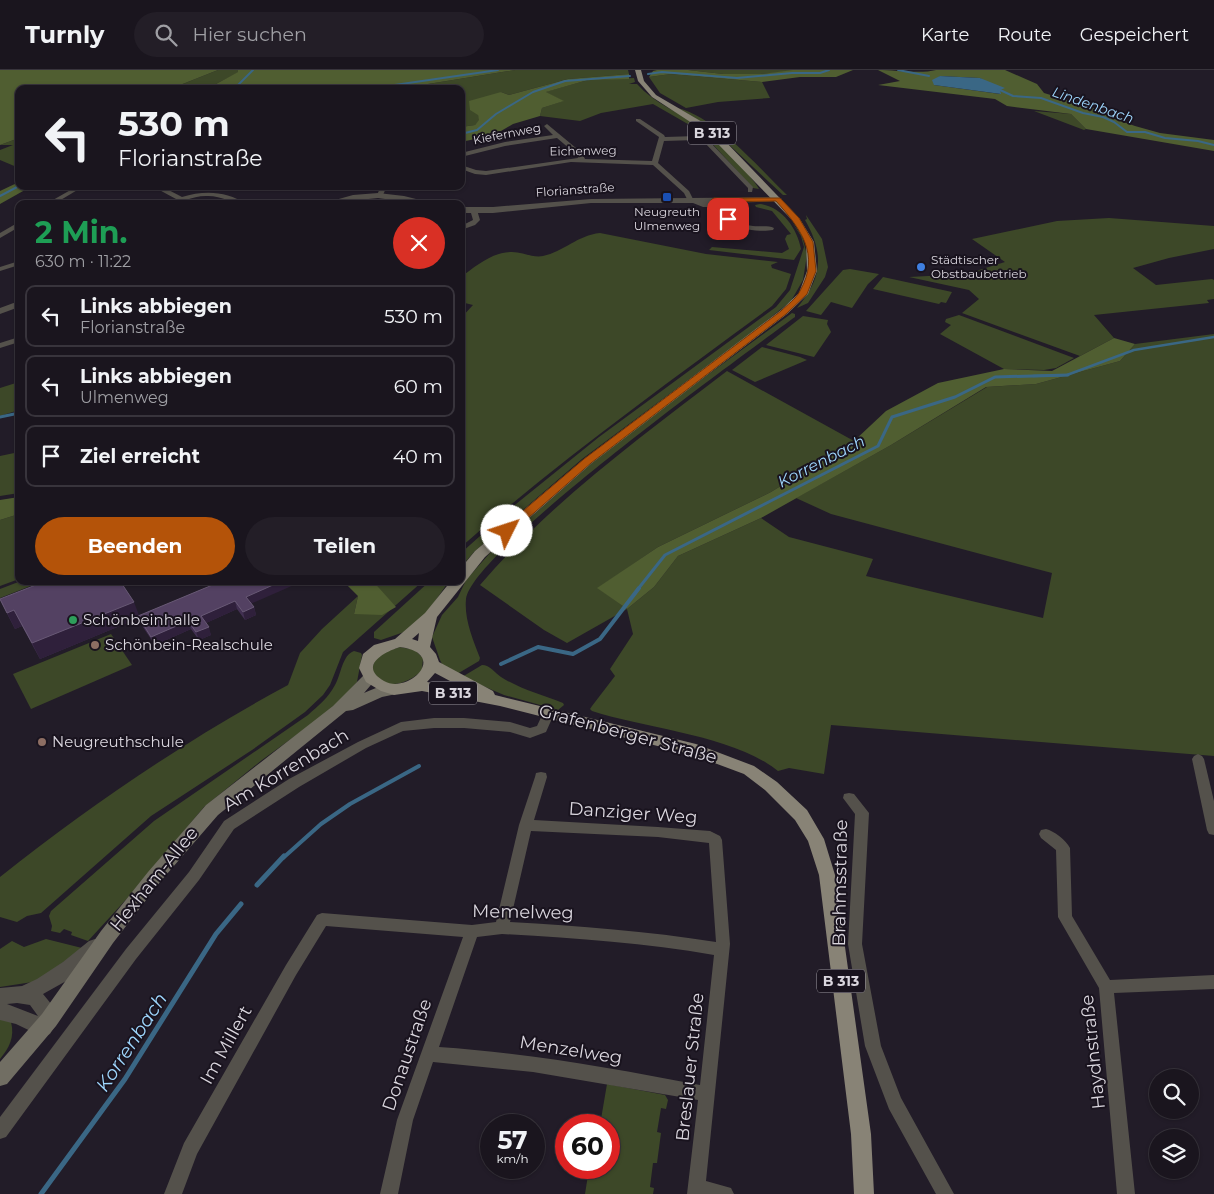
<!DOCTYPE html>
<html lang="de">
<head>
<meta charset="utf-8">
<style>
	:root { --surface:#1a151e; --page:#231e27; --text:#f1f3f6; --muted:#9f9fa4; --line:#38343c; --accent:#b45309 }
	body { margin:0; font-family:Montserrat,sans-serif; background:var(--page); color:var(--text); height:100vh; display:flex; flex-direction:column; font-size:19px; white-space:nowrap }
	* { box-sizing:border-box; margin:0 }
	p { font-size:16px; color:var(--muted) }
	.icon { flex:none; width:28px; height:28px; fill:none; stroke:currentColor; stroke-width:2; stroke-linecap:round; stroke-linejoin:round }
	.map { position:relative; flex:1; overflow:hidden }
	.details { position:absolute; left:15px; top:130px; width:450px; height:385px; display:flex; flex-direction:column; background:var(--surface); border-radius:10px; box-shadow:0 1px 4px #0004,0 0 0 1px var(--line) }
	.details>* { flex:none }
	.top-card { position:absolute; left:15px; top:15px; width:450px; height:105px; border-radius:10px; box-shadow:0 1px 4px #0004,0 0 0 1px var(--line); background:#1a151e; color:var(--text); overflow:hidden }
	.controls { position:absolute; left:1149px; top:999px; display:grid; gap:10px }
	.controls a { display:grid; place-items:center; width:50px; height:50px; border-radius:50%; background:var(--surface); box-shadow:0 1px 4px #0004,0 0 0 1px var(--line); font-size:25px }
	.speed { position:absolute; left:480px; top:1044px; display:flex; gap:10px; font-size:25px; font-weight:700; text-align:center }
	.speed>* { display:grid; place-content:center; width:65px; height:65px; border-radius:50%; background:var(--surface); box-shadow:0 1px 4px #0004,0 0 0 1px var(--line); line-height:1 }
	.speed small { font-size:12px; font-weight:400 }
	.speed .limit { border:8px solid #d22; background:#fff; color:#111 }
	.pin { position:absolute; display:grid; place-items:center; width:42px; height:42px; color:#fff; margin:-21px; border-radius:10px; box-shadow:0 2px 8px #0006 }
	.me { position:absolute; width:55px; margin:-28px; rotate:49deg; stroke-linejoin:round; filter:drop-shadow(0 0 4px #0008) }
	.turn { display:flex; align-items:center; gap:18px; height:105px; padding:0 20px; font-size:22px }
	.turn .icon { width:65px; height:65px; stroke-width:2.5 }
	.turn b { display:block; font-size:35px; line-height:42px }
	.round { display:grid; place-items:center; flex:none; width:52px; height:52px; border-radius:26px; background:var(--page) }
	.summary { display:flex; align-items:center; justify-content:space-between; height:85px; padding:0 20px }
	h1 { font-size:30px; font-weight:700; line-height:38px; color:#1e9e55 }
	.action { display:flex; gap:10px; margin-top:auto; padding:10px 20px }
	.action a { flex:1; height:58px; border-radius:30px; background:var(--accent); color:#fff; font-size:20px; font-weight:700; line-height:58px; text-align:center }
	.action a+a { background:var(--page); color:var(--text) }
	ul { padding:0; list-style:none }
	li { display:flex; align-items:center; gap:15px; height:62px; margin:0 10px 8px; padding:0 10px; border:2px solid var(--line); border-radius:10px }
	li div { flex:1 }
	li b { display:block; font-size:19px }
	li em { font-style:normal }
	header { display:flex; align-items:center; gap:30px; box-sizing:border-box; height:70px; padding:0 25px; background:var(--surface); border-bottom:1px solid var(--line) }
	header strong { font-size:24px }
	nav { display:flex; gap:28px; margin-inline-start:auto; font-size:18px }
	.search { width:350px; height:45px; background:var(--page); display:flex; align-items:center; gap:12px; box-sizing:border-box; padding:0 18px; border-radius:28px; color:var(--muted); font-size:19px }
	.map>svg:first-child { display:block }
	.green { fill:#3d4828 }
	.forest { fill:#505e31; fill-rule:evenodd }
	.water { fill:#3a6785 }
	.lines { fill:none; stroke-linecap:round; stroke-linejoin:round }
	.stream-far4 { stroke:#3a6785; stroke-width:2 }
	.stream-far3 { stroke:#3a6785; stroke-width:2.5 }
	.stream-far2 { stroke:#3a6785; stroke-width:3 }
	.stream-far1 { stroke:#3a6785; stroke-width:4 }
	.stream { stroke:#3a6785; stroke-width:5 }
	.minor { fill:#54514b; fill-rule:evenodd }
	.tertiary { fill:#54514b; fill-rule:evenodd }
	.secondary { fill:#716e63; fill-rule:evenodd }
	.primary { fill:#888376; fill-rule:evenodd }
	.wall { fill:#423052 }
	.shaded-wall { fill:#2f203b }
	.building { fill:#534162; stroke:#685975 }
	.route { fill:#b45309; stroke:#753606 }
	.transit-dot { fill:#1a4fb4; stroke:#19131e; stroke-width:2 }
	.shop-dot { fill:#3f7fe0; stroke:#19131e; stroke-width:2 }
	.leisure-dot { fill:#2e9e5b; stroke:#19131e; stroke-width:2 }
	.education-dot { fill:#8d6e63; stroke:#19131e; stroke-width:2 }
	.labels { text-anchor:middle; stroke-width:4; stroke-linejoin:round; paint-order:stroke }
	.far-street-label { font-size:12px; fill:#dad6de; stroke:#19131e }
	.far-poi-label { font-size:12px; fill:#dad6de; stroke:#19131e }
	.far-water-label { font-size:14px; font-style:italic; fill:#9ed6fd; stroke:#19131e }
	.shield { fill:#19131e; stroke:#a09ca4; stroke-width:1 }
	.shield-label { font-size:14px; font-weight:bold; fill:#dad6de }
	.poi-label { font-size:15px; fill:#dad6de; stroke:#19131e; text-anchor:start }
	.water-label { font-size:16px; font-style:italic; fill:#9ed6fd; stroke:#19131e }
	.near-street-label { font-size:18px; fill:#dad6de; stroke:#19131e }
	.near-water-label { font-size:19px; font-style:italic; fill:#9ed6fd; stroke:#19131e }
</style>
</head>
<body>
<header>
<strong>Turnly</strong>
<div class="search"><svg class="icon" aria-label="search" viewBox="0 0 24 24"><circle cx="10" cy="10" r="6"/><path d="M15 15l6 6"/></svg>Hier suchen</div>
<nav><a>Karte</a><a>Route</a><a>Gespeichert</a></nav>
</header>
<div class="map">
<svg width="1214" height="1124" viewBox="0 0 1214 1124">
	<rect width="100%" height="100%" fill="#221c28"/>
	<!-- green -->
	<g class="green">
		<path d="M218,0H238L239,2L216,14L218,17L217,19H170Z"/>
		<path d="M515,0H628L629,4L568,9L509,25L501,22L478,45L480,50L475,55L461,57V19H397Z"/>
		<path d="M688,0H806L761,4H723Z"/>
		<path d="M671,4L762,12L770,28L718,32L686,38L660,23L649,7Z"/>
		<path d="M634,8L635,12L629,14H637C654,33 677,41 697,55C710,64 752,105 759,119L753,118L707,68L692,66L690,64L693,57L653,34L601,43L580,51L540,46L542,38L563,31L545,22L588,10Z"/>
		<path d="M678,38C718,49 757,96 787,125H783L710,57Z"/>
		<path d="M1034,41L1071,44L1086,59L1084,60Z"/>
		<path d="M19,68V98L0,90V80L13,75H0Z"/>
		<path d="M760,134C782,137 797,158 801,179L794,190L709,180L712,177L782,183L789,179L785,169L787,165L791,164L772,141L756,137L755,135Z"/>
		<path d="M806,145L822,169L828,197L825,207L808,233L797,238C823,208 824,183 805,150L807,149Z"/>
		<path d="M1109,148L1214,156V179L1169,188L1133,198L1156,215L1212,209L1214,210V229L1207,230L1209,233L1094,245L1114,268L1080,286L962,243L979,229L969,220L909,207L966,204L1005,192L972,169L1057,151Z"/>
		<path d="M791,151L802,166L807,185L803,210L791,231L754,261L582,389L474,482L461,497V483L516,434L599,367L776,237L790,220L804,177L801,166Z"/>
		<path d="M600,163L706,184L778,192L771,195L772,198L791,204L786,219L772,236C666,314 560,390 461,477V248L473,235L461,232V207C476,196 492,182 512,182C522,182 533,188 543,186C563,182 578,165 600,163Z"/>
		<path d="M850,199L879,204L868,214L852,238L831,232L821,245L806,241L843,200Z"/>
		<path d="M883,207L952,222L946,233L941,232L939,234L873,219Z"/>
		<path d="M792,243L795,244V247C743,285 472,481 466,529C464,549 473,570 480,588L479,591L457,604L443,596L440,590L432,567L442,545L458,527L466,510L490,483L592,393L661,339Z"/>
		<path d="M959,245L1074,288L1056,298L1044,300L1004,299L940,264L951,255L945,252L946,249Z"/>
		<path d="M803,246L828,250L827,254L831,262L814,287L766,275Z"/>
		<path d="M1214,264V686L831,655L824,704L789,698L778,701C733,665 647,659 592,641L590,639L592,636L615,606L610,599L633,564L627,539L567,573L544,560L480,515C551,432 641,367 727,301L854,371L771,422L658,477L598,518L627,539L654,517L678,486L761,448L789,467L873,489L866,506L1043,548L1052,503L831,444L796,428L891,375L987,317L1036,314L1120,291L1135,274Z"/>
		<path d="M762,277L800,287L807,290L755,312L732,300Z"/>
		<path d="M19,312V340L0,346V318Z"/>
		<path d="M19,382V423L0,426V386Z"/>
		<path d="M19,444V509L0,516V450Z"/>
		<path d="M21,511H43L0,528V519Z"/>
		<path d="M373,511H423L343,582L330,615L323,625L305,642L252,680L151,746L41,843L27,846L17,852L0,847V807C91,735 186,670 288,615L300,583L322,559L358,526L354,544L395,537Z"/>
		<path d="M430,511H449L429,540L407,561L381,570L374,568V562Z"/>
		<path d="M111,564L132,595L31,639L13,604Z"/>
		<path d="M400,577L415,580L423,588L422,600C413,610 394,619 381,611C377,609 375,604 372,601C375,582 383,583 400,577Z"/>
		<path d="M354,581L361,583L362,585L357,612L343,628L317,650L262,690L204,737L132,823L88,871L71,865L72,862L64,859L60,863L51,861L52,856L49,846L51,841L154,751L308,645C318,636 329,627 335,615C341,605 342,585 354,581Z"/>
		<path d="M482,595C490,595 495,603 501,607C520,619 542,625 563,633L564,635L558,640L504,625L462,607Z"/>
		<path d="M46,869L82,878L39,911L0,917V879L12,871L24,877Z"/>
		<path d="M0,947L11,952C15,967 9,978 0,989Z"/>
		<path d="M607,1014L665,1025L668,1030L666,1039L661,1038L657,1062L661,1063L657,1093H653L650,1117L654,1118L653,1124H585L588,1105L592,1098H609V1055H600Z"/>
	</g>
	<!-- forest -->
	<g class="forest">
		<path d="M0,0H218L170,19H19V68L0,75Z"/>
		<path d="M238,0H515L397,19H217L218,17L216,14L238,2Z"/>
		<path d="M657,0H688L723,4H761L793,0H853L836,7H800L762,12L671,4L649,7L653,1Z"/>
		<path d="M878,0C895,0 921,4 936,0H1005L1037,14L1044,23L1097,39L1115,49L1135,56L1160,63L1214,70V81L1086,59L1071,44L1007,36L995,29L878,15L900,11ZM940,6L980,8L999,20L1000,24L934,15Z"/>
		<path d="M629,4V9L588,10L546,22L564,31L542,38L540,46L513,54L494,65L461,72V57L475,55L479,50L478,45L470,40L469,31L501,22L509,25L568,9Z"/>
		<path d="M19,112V116H32L0,134V121Z"/>
		<path d="M1114,268L1135,274L1120,291L1036,314L986,317L891,375L761,448L678,486L654,517L627,539L597,518L658,477L771,422L854,371L886,341L938,313L1004,299L1052,301Z"/>
		<path d="M19,427V444L0,450V430Z"/>
		<path d="M343,511H373L396,537L382,545L354,544L358,526Z"/>
	</g>
	<!-- water -->
	<path class="water" d="M940,6L980,8L1005,18L1000,20L1001,24L934,15L932,10Z"/>
	<g class="lines">
		<!-- stream-far4 -->
		<g class="stream-far4">
			<path d="M898,0L929,6"/>
			<path d="M648,4L662,2L737,8L792,3H820L829,0"/>
			<path d="M234,19L253,0"/>
			<path d="M367,19L498,0"/>
			<path d="M998,19L1013,26L1041,28L1083,43L1103,47L1114,52L1127,62H1145L1165,68L1198,71L1214,75"/>
			<path d="M461,64L477,60L496,44L533,22L565,11L630,6"/>
			<path d="M0,126L19,116"/>
		</g>
		<!-- stream-far3 -->
		<path class="stream-far3" d="M1033,306L1067,305L1134,280L1214,267"/>
		<!-- stream-far2 -->
		<g class="stream-far2">
			<path d="M0,347L19,343"/>
			<path d="M638,519L665,485L878,376L892,347L955,327L995,307L1068,305"/>
		</g>
		<!-- stream-far1 -->
		<g class="stream-far1">
			<path d="M501,594L538,577L573,584L600,569L639,518"/>
			<path d="M283,788L321,754L350,734L419,696"/>
		</g>
		<!-- stream -->
		<g class="stream">
			<path d="M257,815L284,786"/>
			<path d="M41,1124L125,1009L216,864L241,834"/>
		</g>
		<!-- minor -->
		<g class="minor">
			<path d="M636,49H640L664,65L665,67L697,66L708,70L753,117L752,122H748V118L704,72L696,70L664,71L658,93L689,121L693,129L704,133H711L712,129H716L719,139C729,147 740,155 753,156C760,157 768,155 774,158L773,160C755,163 718,157 712,137H703L688,131L684,123L653,95L571,92L486,105L475,104L461,99V95L476,100L486,101L578,88L577,85L557,68L505,76L461,87V83L505,72L553,65L544,56L547,54L582,83L585,89L652,91L659,67L636,51Z"/>
			<path d="M152,116H161L182,127C204,120 227,121 246,134C233,134 222,126 208,126C193,125 181,134 166,134L176,129Z"/>
			<path d="M381,116H387L383,125L380,127L377,125Z"/>
			<path d="M74,118L79,119L54,134H46Z"/>
			<path d="M473,140H477L480,150L475,155L461,160V156L473,150L471,143Z"/>
			<path d="M19,152V157L0,168V163Z"/>
			<path d="M19,191V195L0,201V197Z"/>
			<path d="M19,267V272L0,278V273Z"/>
			<path d="M548,639L552,641L554,644L546,662L530,668L510,662L464,658H434L403,661L366,678L299,717L234,759L199,810L136,889L6,1067L0,1069V1047L126,879L189,802L224,751L289,709L358,672L401,652L434,648H464L510,652L530,658L537,656L544,641Z"/>
			<path d="M1198,684L1202,686L1204,689L1214,731V765L1209,764L1207,760L1192,689L1194,686Z"/>
			<path d="M541,702L546,703L547,707L534,750L658,757L710,761L720,766L722,770L730,874L706,1111L731,1118L734,1124H687L698,1030L533,1002L433,992L413,1050L398,1124H380L397,1050L463,867L326,856L296,905L197,1084L182,1124H164L184,1073L286,895L317,845L322,843L472,855L496,852L519,755L535,707L536,703ZM531,761L658,767L709,773L716,872C647,861 580,856 510,852ZM502,864C574,868 644,873 714,885L700,1015C613,998 527,983 439,977L477,867Z"/>
			<path d="M849,723L854,724L869,743L862,874L881,976L901,1028L954,1124H936L889,1039L865,976L848,874L855,744L843,728L844,724Z"/>
			<path d="M1046,759C1054,761 1066,770 1070,778L1072,846L1110,910L1214,905V919L1114,923L1135,1124H1117L1099,918L1058,847L1056,780L1041,768L1039,764L1041,760Z"/>
		</g>
		<!-- tertiary -->
		<g class="tertiary">
			<path d="M378,123L404,126L436,134H420L378,128L321,134L353,125Z"/>
			<path d="M778,127L782,129L781,131L731,133H591L493,143H461V137H493L591,129Z"/>
			<path d="M19,231V237L0,244V238Z"/>
			<path d="M95,869L101,871L104,877L101,883L68,910L43,924L52,935L58,950L50,964L43,967L16,954L0,950V918L22,916L37,909L63,892L89,871ZM17,933L30,935L38,946L7,934Z"/>
		</g>
		<!-- secondary -->
		<path class="secondary" d="M369,604L374,605L376,609L364,623C375,618 389,612 401,615L403,619L401,623L382,627L353,640L346,641L218,745L160,812L113,873L56,956L7,1014L0,1016V992L42,944L101,861L148,802L206,735L333,636L364,605Z"/>
		<!-- primary -->
		<path class="primary" d="M635,0H641L644,11L656,25L704,53L724,70L799,148L814,172L817,201L808,224L787,244L592,393L485,487L437,547L430,577L436,584L439,592L493,621L495,625L696,674L754,696L777,712L807,740L824,769L835,805L871,1064L874,1124H854L851,1064L819,805L808,771L795,750L765,720L744,704L693,685L500,636L422,621L394,625L381,621L366,612L359,598L363,584L374,575L395,569L425,543L451,511H461V498L475,481L584,389L781,240L799,223L807,201L806,172L793,151L718,74L698,57L652,27L638,11ZM419,563L418,571L412,569ZM400,577C450,584 408,625 384,611C358,596 384,582 400,577ZM435,603L465,619L427,612Z"/>
	</g>
	<!-- wall -->
	<path class="wall" d="M222,511L251,534L254,537L256,545L245,550L237,539L206,553L211,565L199,570L191,559L155,575L141,554L139,548L40,589L22,556L15,559L0,530L139,546Z"/>
	<!-- shaded-wall -->
	<g class="shaded-wall">
		<path d="M282,511H303L248,535L246,527Z"/>
		<path d="M235,531L237,539L204,554L201,546Z"/>
		<path d="M134,532L140,548L138,546L139,548L40,589L32,573Z"/>
		<path d="M254,537L256,545L245,550L243,542Z"/>
		<path d="M14,540L22,556L15,559L7,543Z"/>
		<path d="M188,551L191,559L155,575L151,567Z"/>
		<path d="M209,557L211,565L199,570L196,562Z"/>
	</g>
	<!-- building -->
	<g class="building">
		<path d="M46,511H120L134,532L32,573L14,540L7,543L0,529Z"/>
		<path d="M222,511H282L246,527L254,537L243,542L235,531L201,546L209,557L196,562L188,551L151,567L138,546Z"/>
	</g>
	<!-- route -->
	<path class="route" d="M714,128H780L799,148L813,172L816,201L807,224L786,244L591,393L511,463H503L502,461L503,458L584,389L781,241C787,235 796,229 800,221C821,184 800,158 776,131L718,132V137L732,149L728,151L711,138V130Z"/>
	<!-- markers -->
	<rect class="transit-dot" x="662" y="122" width="10" height="10" rx="2.5"/>
	<circle class="shop-dot" cx="921" cy="197" r="5"/>
	<circle class="leisure-dot" cx="73" cy="550" r="5"/>
	<g class="education-dot">
		<circle cx="95" cy="575" r="5"/>
		<circle cx="42" cy="672" r="5"/>
	</g>
	<g class="labels">
		<!-- far-street labels -->
		<g class="far-street-label">
			<text transform="translate(507 64) rotate(-11)" y="4">Kiefernweg</text>
			<text transform="translate(583 81) rotate(-1)" y="4">Eichenweg</text>
			<text transform="translate(575 120) rotate(-4)" y="4">Florianstraße</text>
		</g>
		<!-- far-poi labels -->
		<g class="far-poi-label">
			<text x="667" y="146">Neugreuth<tspan x="667" dy="14">Ulmenweg</tspan></text>
			<text x="931" y="194" text-anchor="start">Städtischer<tspan x="931" dy="14">Obstbaubetrieb</tspan></text>
		</g>
		<!-- far-water labels -->
		<g class="far-water-label">
			<text transform="translate(1093 35) rotate(19)" y="5">Lindenbach</text>
		</g>
		<!-- shield labels -->
		<g class="shield">
			<rect x="688" y="51.5" width="48" height="23" rx="4"/>
			<rect x="429" y="611.5" width="48" height="23" rx="4"/>
			<rect x="817" y="899.5" width="48" height="23" rx="4"/>
		</g>
		<g class="shield-label">
			<text x="712" y="68">B 313</text>
			<text x="453" y="628">B 313</text>
			<text x="841" y="916">B 313</text>
		</g>
		<!-- poi labels -->
		<g class="poi-label">
			<text x="83" y="555">Schönbeinhalle</text>
			<text x="105" y="580">Schönbein-Realschule</text>
			<text x="52" y="677">Neugreuthschule</text>
		</g>
		<!-- water labels -->
		<g class="water-label">
			<text transform="translate(821 391) rotate(-27)" y="6">Korrenbach</text>
		</g>
		<!-- near-street labels -->
		<g class="near-street-label">
			<text transform="translate(628 664) rotate(15)" y="6">Grafenberger Straße</text>
			<text transform="translate(286 700) rotate(-31)" y="6">Am Korrenbach</text>
			<text transform="translate(633 743) rotate(4)" y="6">Danziger Weg</text>
			<text transform="translate(154 809) rotate(-51)" y="6">Hexham-Allee</text>
			<text transform="translate(840 813) rotate(-89)" y="6">Brahmsstraße</text>
			<text transform="translate(523 842) rotate(1)" y="6">Memelweg</text>
			<text transform="translate(226 975) rotate(-61)" y="6">Im Millert</text>
			<text transform="translate(571 980) rotate(9)" y="6">Menzelweg</text>
			<text transform="translate(1093 982) rotate(-96)" y="6">Haydnstraße</text>
			<text transform="translate(407 985) rotate(-71)" y="6">Donaustraße</text>
			<text transform="translate(690 997) rotate(-84)" y="6">Breslauer Straße</text>
		</g>
		<!-- near-water labels -->
		<g class="near-water-label">
			<text transform="translate(131 972) rotate(-57)" y="7">Korrenbach</text>
		</g>
	</g>
</svg>
<div class="controls">
<a><svg class="icon" aria-label="search" viewBox="0 0 24 24"><circle cx="10" cy="10" r="6"/><path d="M15 15l6 6"/></svg></a>
<a><svg class="icon" aria-label="layers" viewBox="0 0 24 24"><path d="M12 4l9 5-9 5-9-5zM3 14l9 5 9-5"/></svg></a>
</div>
<div class="speed"><div>57<small>km/h</small></div><div class="limit">60</div></div>
<div class="pin" style="left:728px;top:149px;background:#d93025"><svg class="icon" aria-label="arrive" viewBox="0 0 24 24"><path d="M6 21V4h12l-3 4 3 4H6"/></svg></div>
<svg class="me" style="left:507px;top:461px" viewBox="-20 -20 40 40"><circle r="19" fill="#fff"/><path d="M0-13L10 11 0 6-10 11z" fill="#b45309"/></svg>
<div class="top-card">
<div class="turn"><svg class="icon" aria-label="left" viewBox="0 0 24 24"><path d="M17 20v-9H6M10 6l-5 5 5 5"/></svg><div><b>530 m</b>Florianstraße</div></div>
</div>
<section class="details">
<div class="summary"><div><h1>2 Min.</h1><p>630 m · 11:22</p></div><a class="round" style="background:#d93025;color:#fff"><svg class="icon" aria-label="close" viewBox="0 0 24 24"><path d="M6 6l12 12M18 6L6 18"/></svg></a></div>
<ul>
<li><svg class="icon" aria-label="left" viewBox="0 0 24 24"><path d="M17 20v-9H6M10 6l-5 5 5 5"/></svg><div><b>Links abbiegen</b><p>Florianstraße</p></div><em>530 m</em></li>
<li><svg class="icon" aria-label="left" viewBox="0 0 24 24"><path d="M17 20v-9H6M10 6l-5 5 5 5"/></svg><div><b>Links abbiegen</b><p>Ulmenweg</p></div><em>60 m</em></li>
<li><svg class="icon" aria-label="arrive" viewBox="0 0 24 24"><path d="M6 21V4h12l-3 4 3 4H6"/></svg><div><b>Ziel erreicht</b></div><em>40 m</em></li>
</ul>
<div class="action"><a>Beenden</a><a>Teilen</a></div>
</section>
</div>
</body>
</html>
